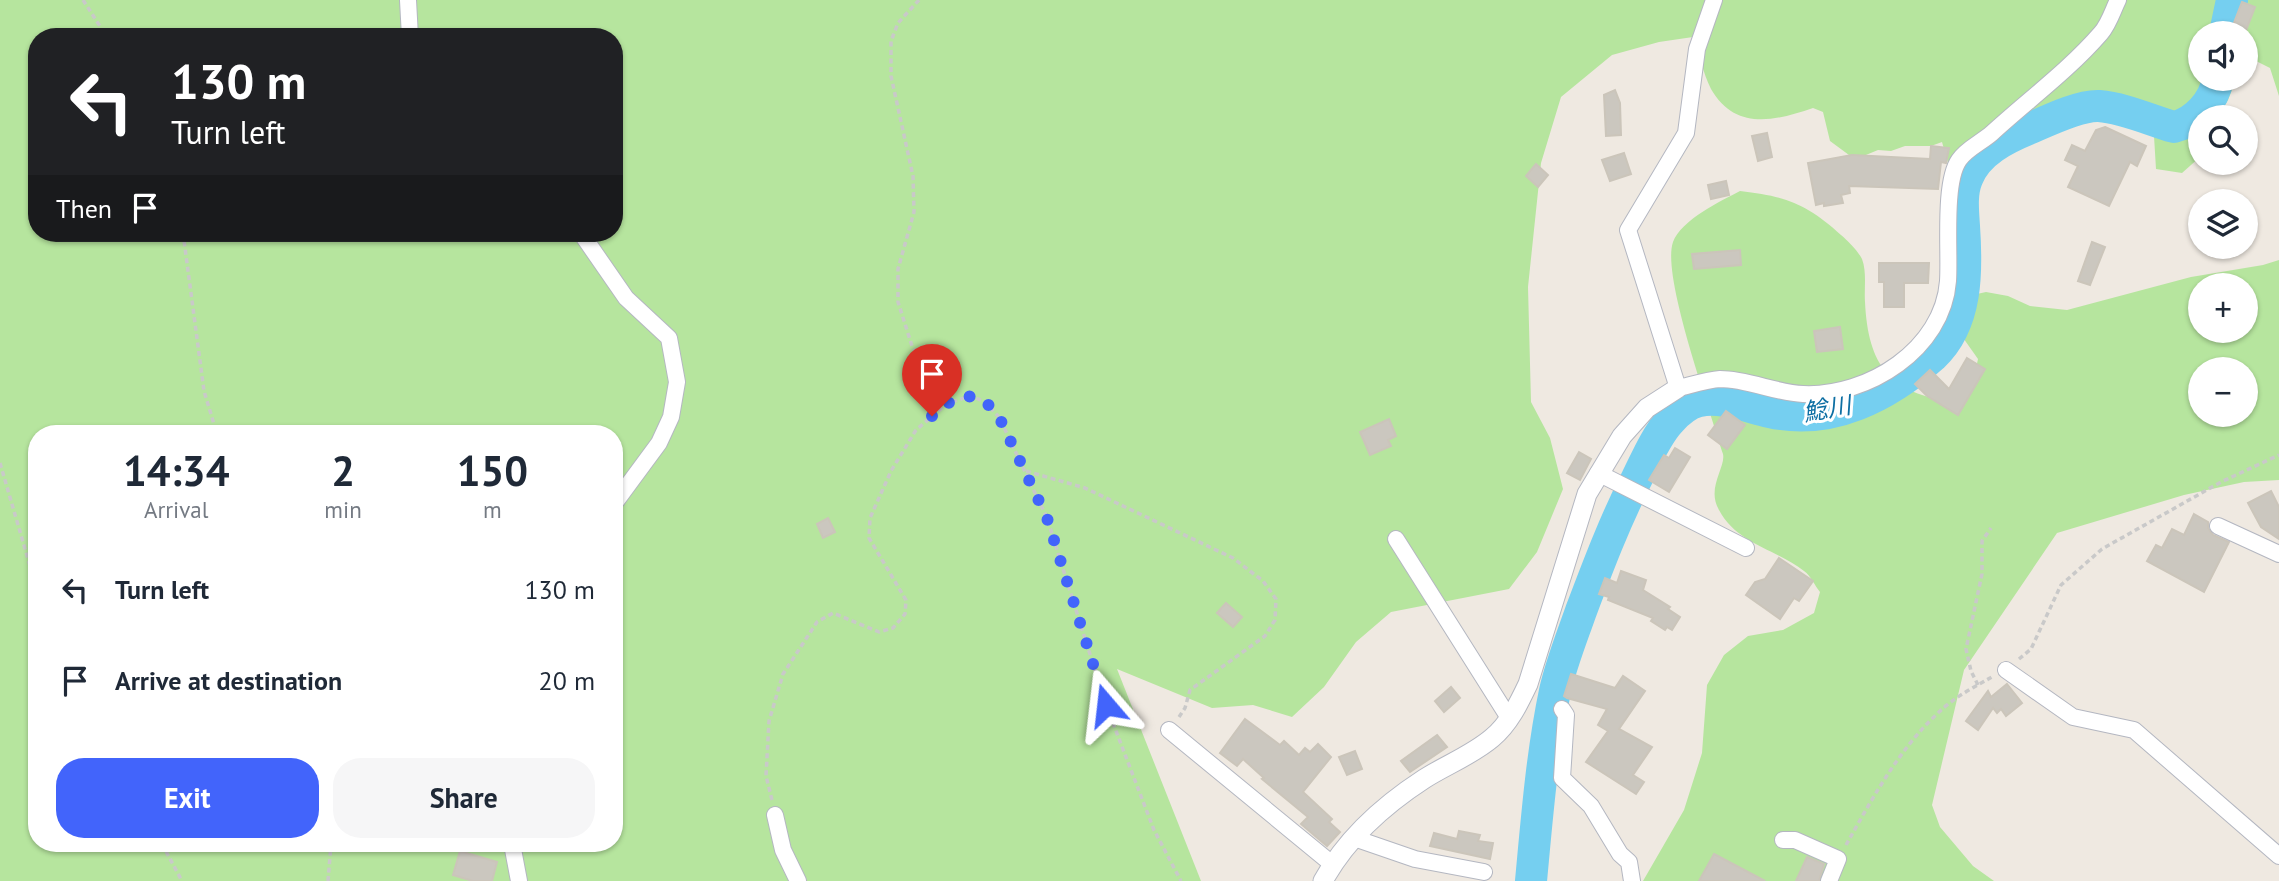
<!DOCTYPE html>
<html lang="en">
<head>
<meta charset="utf-8">
<style>
	:root { --surface:#fff; --page:#f6f6f7; --text:#1f2937; --muted:#747a83; --accent:#4264fb }
	body { margin:0; font-family:"PT Sans","Noto Sans JP",sans-serif; background:var(--page); color:var(--text); height:100vh; display:flex; flex-direction:column; font-size:26px; white-space:nowrap }
	* { box-sizing:border-box; margin:0 }
	p { font-size:23px; color:var(--muted) }
	.icon { flex:none; width:38px; height:38px; fill:none; stroke:currentColor; stroke-width:2; stroke-linecap:round; stroke-linejoin:round }
	.map { position:relative; flex:1; overflow:hidden }
	.drawer { position:absolute; left:28px; top:425px; width:595px; height:427px; display:flex; flex-direction:column; background:var(--surface); border-radius:28px; box-shadow:0 2px 5px #0004 }
	.drawer>* { flex:none }
	.guide { position:absolute; left:28px; top:28px; width:595px; height:214px; border-radius:28px; box-shadow:0 2px 5px #0004; background:#202124; color:#fff; overflow:hidden }
	.buttons { position:absolute; left:2188px; top:21px; display:grid; gap:14px }
	.buttons a { display:grid; place-items:center; width:70px; height:70px; border-radius:50%; background:var(--surface); box-shadow:0 2px 5px #0004; font-size:35px }
	.pin { position:absolute; display:grid; place-items:center; width:60px; height:60px; color:#fff; margin:-72px -30px; border-radius:50% 50% 50% 0; rotate:-45deg; box-shadow:0 0 7px #0007 }
	.pin .icon { rotate:45deg }
	.me { position:absolute; width:77px; margin:-38px; rotate:343deg; stroke-linejoin:round; filter:drop-shadow(0 0 5px #0008) }
	.turn { display:flex; align-items:center; gap:24px; height:147px; padding:0 28px; font-size:32px }
	.turn .icon { width:91px; height:91px; stroke-width:2.5 }
	.turn b { display:block; font-size:49px; line-height:60px }
	.then { display:flex; align-items:center; height:66px; padding:0 28px; background:#0003; gap:14px; font-size:26px }
	.eta { display:flex; justify-content:space-evenly; align-items:center; height:119px; text-align:center }
	.eta b { font-size:42px; font-weight:700; line-height:49px }
	.button { display:flex; gap:14px; margin-top:auto; padding:14px 28px }
	.button a { flex:1; height:80px; border-radius:28px; background:var(--accent); color:#fff; font-size:28px; font-weight:700; line-height:80px; text-align:center }
	.button a+a { background:var(--page); color:var(--text) }
	ul { padding:0; list-style:none }
	li { display:flex; align-items:center; gap:21px; height:91px; padding:0 28px }
	li div { flex:1 }
	li b { display:block; font-size:26px }
	li em { font-style:normal }
	.map>svg:first-child { display:block }
	.green { fill:#b6e59e; fill-rule:evenodd }
	.lines { fill:none; stroke-linecap:round; stroke-linejoin:round }
	.river { stroke:#75cff0; stroke-width:32 }
	.building { fill:#cbc7bf; stroke:#cbc5ba; stroke-width:2 }
	.minor-casing { stroke:#b4b7c1; stroke-width:18 }
	.tertiary-casing { stroke:#b4b7c1; stroke-width:21 }
	.path { stroke:#c9c9c9; stroke-width:3.5; stroke-dasharray:5 3.5; stroke-linecap:butt }
	.minor { stroke:#fff; stroke-width:16 }
	.tertiary { stroke:#fff; stroke-width:19 }
	.route { stroke:#4264fb; stroke-width:12; stroke-dasharray:0 21.6 }
	.labels { text-anchor:middle; stroke-width:6; stroke-linejoin:round; paint-order:stroke }
	.water-label { font-size:24px; font-style:italic; fill:#0d6fa3; stroke:#fff }
</style>
</head>
<body>
<div class="map">
<svg width="2279" height="881" viewBox="0 0 2279 881">
	<rect width="100%" height="100%" fill="#efe9e1"/>
	<!-- green -->
	<g class="green">
		<path d="M0,0H2279V96L2270,68L2250,58L2245,64V33H2200V79H2236L2228,100L2217,117H2200V157L2182,173L2156,169L2154,136L2134,124L2102,116L2047,128L2023,141L2002,145L1984,162L1970,155L1950,170L1942,142L1931,146H1905L1891,151L1878,150L1861,157L1849,155L1830,141L1823,112L1813,108C1775,121 1735,131 1711,89C1703,73 1699,53 1693,37L1659,42L1612,55L1561,97L1541,163L1528,287L1531,402L1550,438L1563,489L1537,552L1509,589L1391,612L1356,642L1324,687L1292,717L1253,705L1212,708L1117,669L1201,881H0ZM37,37H614V233H37ZM37,434H614V844H37Z"/>
		<path d="M1740,191C1785,196 1807,204 1841,235C1848,241 1858,251 1862,259C1867,272 1864,289 1865,302C1868,365 1890,395 1954,401L1973,382L1978,359L1954,325L1968,296L1986,292L2008,296L2030,306L2067,310L2191,277L2263,265L2279,260V480L2244,482L2184,495L2057,533L1964,670L1932,805L1940,827L1973,866L1994,881H1643L1684,810L1702,753L1707,685L1724,655L1748,636L1783,630L1814,613L1820,592C1815,586 1811,576 1804,571C1776,549 1737,544 1719,510C1706,488 1726,467 1723,454C1711,412 1661,276 1673,242C1681,220 1721,201 1740,191ZM2200,285H2245V331H2200ZM2200,369H2245V415H2200Z"/>
	</g>
	<g class="lines">
		<!-- river -->
		<g class="river">
			<path d="M2225,33L2232,0"/>
			<path d="M1531,881C1537,817 1542,753 1555,691C1561,664 1572,637 1581,611C1598,566 1615,521 1637,478C1646,460 1656,436 1670,421C1678,412 1687,404 1699,401C1722,396 1747,407 1770,412C1831,426 1888,396 1933,356C1968,323 1967,270 1964,226C1963,211 1961,193 1967,179C1977,152 2006,138 2031,128C2049,120 2080,105 2099,106C2124,108 2150,120 2174,127C2196,122 2214,101 2218,79"/>
		</g>
	</g>
	<!-- building -->
	<g class="building">
		<path d="M2242,2L2255,7L2245,33L2232,28Z"/>
		<path d="M1615,90L1620,103L1621,135L1606,136L1604,95Z"/>
		<path d="M2105,127L2146,146L2137,166L2130,162L2109,206L2068,187L2078,166L2065,160L2072,145L2085,151L2096,130Z"/>
		<path d="M1767,133L1772,157L1758,161L1752,136Z"/>
		<path d="M1931,146L1949,148L1946,163L1941,162L1938,189L1849,186L1850,193L1841,195L1843,203L1824,206V203L1816,205L1808,163L1852,155L1930,159Z"/>
		<path d="M1624,153L1631,174L1610,181L1602,160Z"/>
		<path d="M1536,164L1548,175L1538,187L1526,176Z"/>
		<path d="M1726,181L1729,195L1711,199L1708,185Z"/>
		<path d="M2092,242L2105,247L2090,285L2078,281Z"/>
		<path d="M1740,250L1741,265L1694,269L1692,254Z"/>
		<path d="M1879,263H1929L1928,283H1904V307H1884V282H1879Z"/>
		<path d="M1840,327L1843,349L1817,352L1814,331Z"/>
		<path d="M1967,358L1985,369L1958,415L1927,396L1915,384L1930,370L1949,389Z"/>
		<path d="M1726,411L1745,425L1727,449L1708,435Z"/>
		<path d="M1389,419L1396,436L1388,440L1391,446L1370,455L1360,432Z"/>
		<path d="M1675,448L1690,457L1669,492L1649,480L1664,455L1669,458Z"/>
		<path d="M1579,452L1591,459L1580,480L1567,473Z"/>
		<path d="M2271,491L2279,507V539L2261,527L2248,503Z"/>
		<path d="M2194,514L2208,522V528L2213,535L2229,542L2204,592L2147,561L2156,545L2162,548L2172,529L2184,535Z"/>
		<path d="M828,518L835,532L823,538L817,524Z"/>
		<path d="M1779,558L1813,581L1799,601L1794,598L1780,619L1746,595L1755,582L1765,579Z"/>
		<path d="M1621,571L1646,580L1643,590L1670,607L1668,609L1680,617L1672,630L1667,627L1665,630L1651,621L1653,618L1608,600L1609,597L1599,594L1605,578L1617,583Z"/>
		<path d="M1226,603L1242,617L1233,627L1217,613Z"/>
		<path d="M1571,674L1615,688L1623,676L1645,691L1619,729L1652,747L1633,775L1644,782L1636,794L1586,762L1608,731L1598,725L1607,709L1567,698L1564,696Z"/>
		<path d="M2007,684L2022,703L2006,716L2001,709L1997,713L1993,708L1978,730L1966,721L1988,691L1991,697Z"/>
		<path d="M1451,687L1460,698L1444,712L1435,701Z"/>
		<path d="M1245,719L1280,745L1284,741L1299,755L1305,748L1310,752L1318,744L1331,757L1303,792L1332,819L1329,822L1340,832L1327,846L1301,824L1308,817L1262,779L1264,778L1243,759L1237,766L1220,753Z"/>
		<path d="M1437,735L1447,747L1410,772L1401,761Z"/>
		<path d="M1355,751L1362,769L1347,775L1339,757Z"/>
		<path d="M1459,831L1480,835L1478,841L1493,843L1490,859L1430,846L1434,833L1457,839Z"/>
		<path d="M460,851L497,862L492,881H473L453,875Z"/>
		<path d="M1714,854L1765,881H1699Z"/>
		<path d="M1807,857L1824,864L1819,881H1796Z"/>
	</g>
	<g class="lines">
		<!-- minor casing -->
		<g class="minor-casing">
			<g id="minor">
				<path d="M408,0L410,37"/>
				<path d="M1714,0L1697,49L1686,133L1628,230L1678,388C1691,385 1707,380 1720,379C1748,379 1776,393 1803,394C1868,397 1943,349 1948,281C1950,252 1943,183 1959,160C1966,149 1982,142 1992,133C2028,100 2069,70 2101,33C2109,24 2113,10 2118,0"/>
				<path d="M581,233L626,298L669,338L677,382L671,417L659,443L614,504"/>
				<path d="M1598,473L1746,548"/>
				<path d="M2218,526L2279,554"/>
				<path d="M1396,539L1509,718"/>
				<path d="M2006,670L2073,717L2134,730L2279,856"/>
				<path d="M1562,709L1566,715L1562,778L1591,806L1620,854L1629,862L1632,881"/>
				<path d="M1169,730L1332,864"/>
				<path d="M775,815L783,850L798,881"/>
				<path d="M1354,838L1415,859L1484,872"/>
				<path d="M1783,840H1795L1838,859L1829,881"/>
				<path d="M512,844L519,881"/>
			</g>
		</g>
		<!-- tertiary casing -->
		<g class="tertiary-casing">
			<path id="tertiary" d="M1323,881C1346,839 1384,805 1424,779C1446,765 1472,755 1492,738C1509,724 1519,703 1528,684L1587,494L1622,436L1647,408L1678,388"/>
		</g>
		<!-- path -->
		<g class="path">
			<path d="M83,0L107,37"/>
			<path d="M919,0L898,23L891,41V76L913,176L914,212L898,269V302L912,346L948,403"/>
			<path d="M183,233L204,391L217,434"/>
			<path d="M0,463L30,566L37,580"/>
			<path d="M1026,471L1085,488L1233,558L1263,581L1276,599L1275,620L1265,636L1190,690L1185,708L1179,717"/>
			<path d="M2019,659L2031,649L2061,585L2102,549L2221,482L2279,455"/>
			<path d="M1978,685L1971,671L1966,649L1982,574V541L1991,528"/>
			<path d="M772,800L766,776L769,721L783,674L817,622L833,613L879,632L893,628L905,614L906,600L869,538L870,518L891,471L916,430L948,403L971,396L985,402L999,417L1047,518L1106,705L1154,830L1181,881"/>
			<path d="M162,844L182,881"/>
			<path d="M1846,845C1872,799 1899,749 1938,713C1953,698 1974,687 1992,677"/>
			<path d="M328,881L331,844"/>
		</g>
		<!-- minor -->
		<use href="#minor" class="minor"/>
		<!-- tertiary -->
		<use href="#tertiary" class="tertiary"/>
	</g>
	<g class="lines">
		<!-- route -->
		<path class="route" d="M932,416L948,403L971,396L985,401L999,417L1047,518L1106,705"/>
	</g>
	<g class="labels">
		<!-- water labels -->
		<g class="water-label">
			<text transform="translate(1827 409) rotate(-10)" y="8">鯰川</text>
		</g>
	</g>
</svg>
<div class="buttons">
<a><svg class="icon" aria-label="sound" viewBox="0 0 24 24"><path d="M4 9h4l5-4v14l-5-4H4zM17 9q2 3 0 6"/></svg></a>
<a><svg class="icon" aria-label="search" viewBox="0 0 24 24"><circle cx="10" cy="10" r="6"/><path d="M15 15l6 6"/></svg></a>
<a><svg class="icon" aria-label="layers" viewBox="0 0 24 24"><path d="M12 4l9 5-9 5-9-5zM3 14l9 5 9-5"/></svg></a>
<a>+</a>
<a>−</a>
</div>
<div class="pin" style="left:932px;top:416px;background:#d93025"><svg class="icon" aria-label="arrive" viewBox="0 0 24 24"><path d="M6 21V4h12l-3 4 3 4H6"/></svg></div>
<svg class="me" style="left:1106px;top:705px" viewBox="-20 -20 40 40"><path d="M0-17L14 15 0 8-14 15z" fill="#4264fb" stroke="#fff" stroke-width="4"/></svg>
<div class="guide">
<div class="turn"><svg class="icon" aria-label="left" viewBox="0 0 24 24"><path d="M17 20v-9H6M10 6l-5 5 5 5"/></svg><div><b>130 m</b>Turn left</div></div>
<div class="then">Then<svg class="icon" aria-label="arrive" viewBox="0 0 24 24"><path d="M6 21V4h12l-3 4 3 4H6"/></svg></div>
</div>
<section class="drawer">
<div class="eta">
<div><b>14:34</b><p>Arrival</p></div>
<div><b>2</b><p>min</p></div>
<div><b>150</b><p>m</p></div>
</div>
<ul>
<li><svg class="icon" aria-label="left" viewBox="0 0 24 24"><path d="M17 20v-9H6M10 6l-5 5 5 5"/></svg><div><b>Turn left</b></div><em>130 m</em></li>
<li><svg class="icon" aria-label="arrive" viewBox="0 0 24 24"><path d="M6 21V4h12l-3 4 3 4H6"/></svg><div><b>Arrive at destination</b></div><em>20 m</em></li>
</ul>
<div class="button"><a>Exit</a><a>Share</a></div>
</section>
</div>
</body>
</html>
